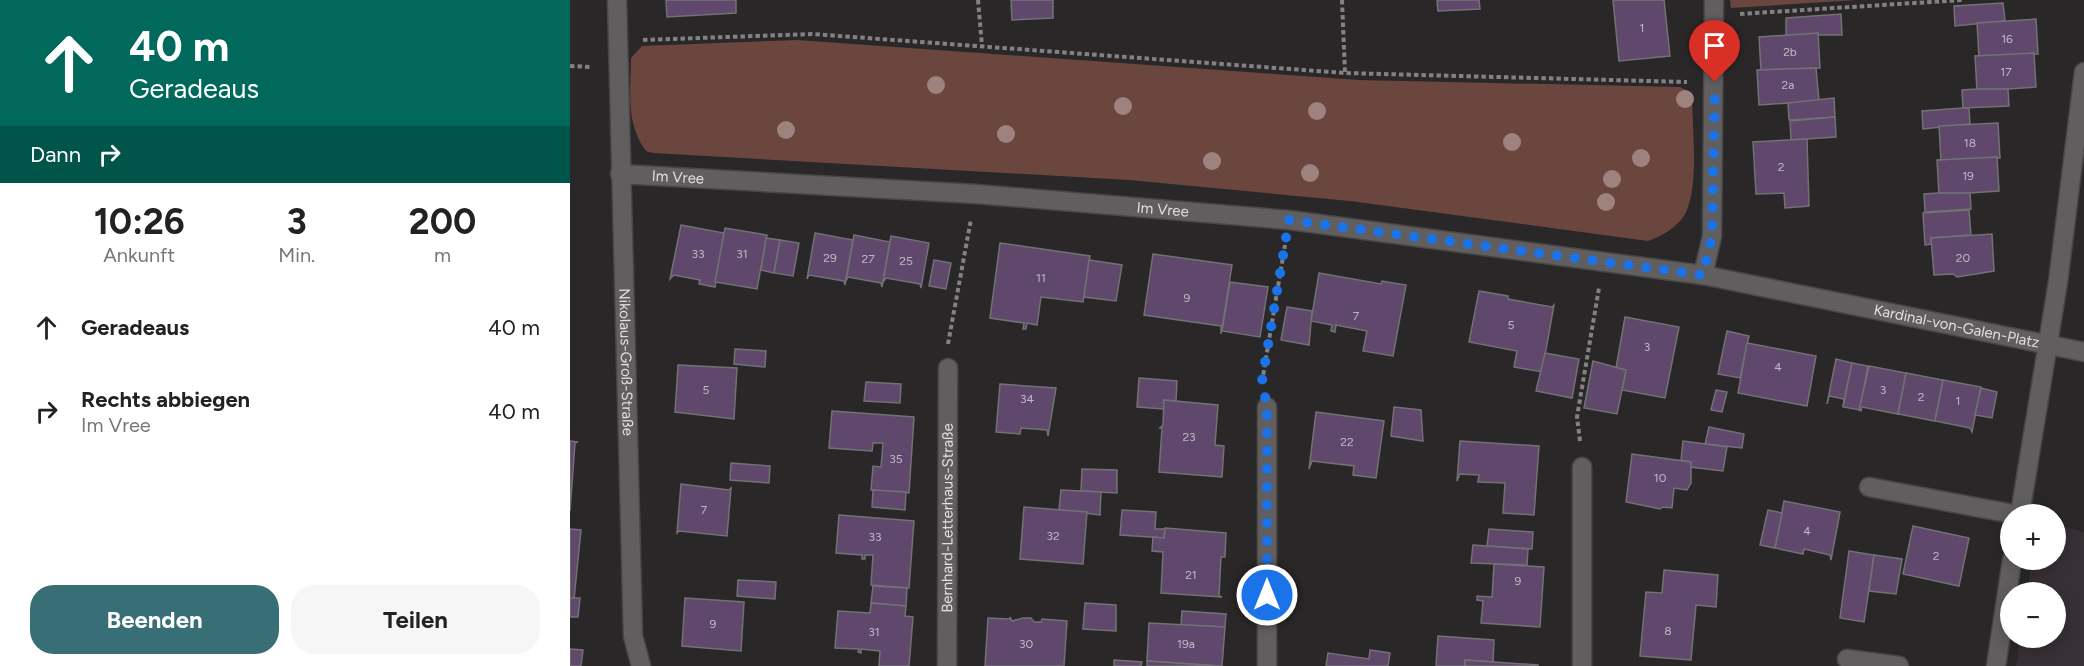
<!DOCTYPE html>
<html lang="de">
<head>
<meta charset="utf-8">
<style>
	:root { --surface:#fff; --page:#f6f6f6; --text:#222; --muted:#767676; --accent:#386e76 }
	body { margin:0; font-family:Figtree,sans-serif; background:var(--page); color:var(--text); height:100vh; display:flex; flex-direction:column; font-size:22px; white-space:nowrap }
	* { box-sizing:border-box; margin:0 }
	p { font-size:20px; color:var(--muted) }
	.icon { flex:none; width:33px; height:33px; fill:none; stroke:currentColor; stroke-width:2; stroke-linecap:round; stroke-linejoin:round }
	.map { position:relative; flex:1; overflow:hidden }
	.panel { display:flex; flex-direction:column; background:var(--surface); width:570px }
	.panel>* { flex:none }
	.top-card { background:#00695c; color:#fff; overflow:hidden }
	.tools { position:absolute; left:1430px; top:504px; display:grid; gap:12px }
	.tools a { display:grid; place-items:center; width:66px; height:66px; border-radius:50%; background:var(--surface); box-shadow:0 3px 15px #0003; font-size:30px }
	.pin { position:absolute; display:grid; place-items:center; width:51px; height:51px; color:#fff; margin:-62px -26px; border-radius:50% 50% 50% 0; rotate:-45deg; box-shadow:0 0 6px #0007 }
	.pin .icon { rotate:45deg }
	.me { position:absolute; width:66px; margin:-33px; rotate:0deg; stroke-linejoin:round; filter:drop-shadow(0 0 4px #0008) }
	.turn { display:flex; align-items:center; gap:21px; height:126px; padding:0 30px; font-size:27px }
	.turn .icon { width:78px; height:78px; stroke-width:2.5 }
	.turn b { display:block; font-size:42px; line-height:51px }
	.then { display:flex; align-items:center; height:57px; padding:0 30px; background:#0003; gap:12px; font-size:22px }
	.eta { display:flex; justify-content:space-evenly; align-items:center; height:102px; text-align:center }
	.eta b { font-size:36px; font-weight:700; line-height:42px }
	.primary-button { display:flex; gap:12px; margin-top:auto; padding:12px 30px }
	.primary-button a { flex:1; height:69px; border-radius:24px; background:var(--accent); color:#fff; font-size:24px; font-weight:700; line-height:69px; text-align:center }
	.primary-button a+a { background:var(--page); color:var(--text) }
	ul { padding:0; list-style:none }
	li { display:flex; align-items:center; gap:18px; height:84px; padding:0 30px }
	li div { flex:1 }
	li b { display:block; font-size:22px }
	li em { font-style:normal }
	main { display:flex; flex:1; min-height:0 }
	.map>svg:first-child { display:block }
	.built { fill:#373035 }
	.green { fill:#6b463f }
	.building { fill:#5f486c; stroke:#727173; stroke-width:1.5 }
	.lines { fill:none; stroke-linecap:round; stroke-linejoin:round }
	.minor-casing { stroke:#484647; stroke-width:21 }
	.path { stroke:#838182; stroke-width:4; stroke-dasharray:4.5 3; stroke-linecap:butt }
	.minor { stroke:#615e60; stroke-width:18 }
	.tree { fill:#9e827e }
	.route { stroke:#1a73e8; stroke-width:10; stroke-dasharray:0 18 }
	.labels { text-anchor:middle; stroke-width:4.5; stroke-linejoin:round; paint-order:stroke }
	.number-label { font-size:12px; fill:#c0b8c2 }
	.street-label { font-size:15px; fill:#e0dedf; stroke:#121111 }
</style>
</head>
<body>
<main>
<section class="panel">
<div class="top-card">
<div class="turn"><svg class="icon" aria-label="ahead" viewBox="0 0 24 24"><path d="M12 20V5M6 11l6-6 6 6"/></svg><div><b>40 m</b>Geradeaus</div></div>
<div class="then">Dann<svg class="icon" aria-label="right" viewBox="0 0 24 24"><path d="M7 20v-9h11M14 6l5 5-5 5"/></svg></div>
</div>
<div class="eta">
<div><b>10:26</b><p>Ankunft</p></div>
<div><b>3</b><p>Min.</p></div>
<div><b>200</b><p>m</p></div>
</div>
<ul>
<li><svg class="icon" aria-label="ahead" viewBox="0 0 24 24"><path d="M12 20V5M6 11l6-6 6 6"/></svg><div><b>Geradeaus</b></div><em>40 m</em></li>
<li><svg class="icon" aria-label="right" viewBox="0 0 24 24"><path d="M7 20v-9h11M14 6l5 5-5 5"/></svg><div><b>Rechts abbiegen</b><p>Im Vree</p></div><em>40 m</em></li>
</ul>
<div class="primary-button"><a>Beenden</a><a>Teilen</a></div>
</section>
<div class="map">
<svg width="1514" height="666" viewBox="0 0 1514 666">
	<rect width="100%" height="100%" fill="#2a2729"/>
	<!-- built -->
	<path class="built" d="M1485,524L1514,532V666H1446L1450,638H1485V592H1457L1462,560H1485Z"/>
	<!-- green -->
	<g class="green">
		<path d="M1160,0H1287L1161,8Z"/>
		<path d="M227,40L789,80L1110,87L1122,93C1122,126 1129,179 1117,210C1111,225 1093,236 1078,241L780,201L559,180L83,153L76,151C55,123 61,91 61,58L72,46Z"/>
	</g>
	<!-- building -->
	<g class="building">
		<path d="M96,0H166V13L97,17Z"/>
		<path d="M441,0H483V18L442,20Z"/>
		<path d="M867,0H909L910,9L868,11Z"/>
		<path d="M1043,0H1094L1100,56L1049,61Z"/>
		<path d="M1433,3L1435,21L1385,26L1384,6Z"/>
		<path d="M1271,14L1272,35H1216V18Z"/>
		<path d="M1466,19L1468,54L1409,57L1407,23Z"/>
		<path d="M1248,33L1250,68L1191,70L1189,37Z"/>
		<path d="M1464,53L1466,87L1407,91L1405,56Z"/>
		<path d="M1246,68L1249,101L1189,105L1187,70Z"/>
		<path d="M1407,89H1438L1439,106L1393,108L1392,90Z"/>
		<path d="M1264,98L1265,117L1219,120L1218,103Z"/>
		<path d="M1393,108H1399L1400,124L1353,129L1352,111Z"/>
		<path d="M1265,117L1266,137L1221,140L1220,121Z"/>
		<path d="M1428,123L1430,158L1371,161L1369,126Z"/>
		<path d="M1237,139L1239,206L1215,208L1214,193L1186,194L1183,142Z"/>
		<path d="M1427,157L1429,191L1369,195L1367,160Z"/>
		<path d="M1369,193H1400L1401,209L1355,212L1354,194Z"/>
		<path d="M1399,210L1401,235L1361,238L1362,244L1355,245L1353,213Z"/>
		<path d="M111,225L154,233L145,287L129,284L130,280L104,275L100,279Z"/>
		<path d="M155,228L197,235L187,289L145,282Z"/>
		<path d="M245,233L283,240L275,285L274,281L239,275L237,279Z"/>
		<path d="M1422,234L1424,271L1387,277L1383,274L1364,275L1361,238Z"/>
		<path d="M284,235L320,242L312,287L311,283L278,277L276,281Z"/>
		<path d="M321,236L359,243L351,288L350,284L316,278L313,282Z"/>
		<path d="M196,238L210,240L204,273L191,270Z"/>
		<path d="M210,240L229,243L223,276L204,273Z"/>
		<path d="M430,243L520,256L513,302L471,297L467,325L457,323L456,329H453L454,323L420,318Z"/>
		<path d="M583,254L662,265L651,334V326L574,315Z"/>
		<path d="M364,260L381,263L376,289L359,286Z"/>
		<path d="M519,260L552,265L546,301L514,297Z"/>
		<path d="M749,273L811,284L812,281L836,285L823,356L793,351L797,331L766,325L765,332L761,331L762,325L741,321Z"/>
		<path d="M660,282L698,287L690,337L652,331Z"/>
		<path d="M909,291L938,296V299L982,307L984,305L972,372L944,367L947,351L899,342Z"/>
		<path d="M717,307L742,311L739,345L711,340Z"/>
		<path d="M1055,317L1109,327L1095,398L1052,390L1056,370L1046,368Z"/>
		<path d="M1157,331L1179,336L1170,378L1148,374Z"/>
		<path d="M1177,343L1246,356L1237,406L1168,393Z"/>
		<path d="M165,349L196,351L195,367L164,364Z"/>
		<path d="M975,353L1009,359L1002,398L966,391Z"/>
		<path d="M1266,359L1282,363L1273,407L1274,399L1259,396L1257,404Z"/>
		<path d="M1023,361L1056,370L1047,414L1014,408Z"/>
		<path d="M1282,363L1298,366L1290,410L1273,407Z"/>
		<path d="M108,365L167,368L164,419L105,412Z"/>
		<path d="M1299,366L1336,373L1328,414L1292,407L1291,411L1289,410Z"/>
		<path d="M1336,373L1373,380L1365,421L1328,414Z"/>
		<path d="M569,378L607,381L606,401L594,400V409L567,407Z"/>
		<path d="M1373,380L1411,387L1402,432L1400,428L1365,421Z"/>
		<path d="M296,382L331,384L330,403L294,401Z"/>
		<path d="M430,384L486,388L478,436L477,430L451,428L450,434L426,432Z"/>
		<path d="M1411,388L1427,392L1422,418L1405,415Z"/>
		<path d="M1146,390L1157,392L1152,412L1141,410Z"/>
		<path d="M594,400L648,405L645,445L654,446L652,477L589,472L592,428H590L593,425Z"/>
		<path d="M824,407L851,410L853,441L821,436Z"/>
		<path d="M262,411L344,417L339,493L301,490L303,466L311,467L313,443H303L302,451L259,448Z"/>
		<path d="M746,412L814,421L806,478L783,475L784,466L742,461L739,469Z"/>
		<path d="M1139,427L1174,434L1172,448L1135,444Z"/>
		<path d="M0,441L8,442L5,443L0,511Z"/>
		<path d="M890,441L969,446L964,515L933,513L935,483L908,482L909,475L890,474L887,481Z"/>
		<path d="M1113,441L1157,447L1153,471L1120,467L1121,462L1111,460Z"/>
		<path d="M1062,454L1121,462V483L1117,490L1104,488L1102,508L1093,507L1090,509L1056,502Z"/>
		<path d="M161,463L200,466L199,483L160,480Z"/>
		<path d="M512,469L547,470V493L511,491Z"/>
		<path d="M111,484L159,490L161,488L157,536L109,531L107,533Z"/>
		<path d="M303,490L336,492L335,510L302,507Z"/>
		<path d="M491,490L531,492L530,515L489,510Z"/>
		<path d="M1214,501L1270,512L1261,560L1260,555L1234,549L1233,554L1205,548Z"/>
		<path d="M454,507L517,512L513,564L450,559Z"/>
		<path d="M552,510L586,512L585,529H595L594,538L550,535Z"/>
		<path d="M1198,510L1212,513L1205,548L1190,545Z"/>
		<path d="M269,515L344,521L339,588L301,585L303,555H295V559H292V555L266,553Z"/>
		<path d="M1343,526L1399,538L1389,586L1333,574Z"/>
		<path d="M595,528L656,533L655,557H651L649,596L652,597L591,593L593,552L582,551L583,537L594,538Z"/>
		<path d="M0,529L11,530L4,599L0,598Z"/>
		<path d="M919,529L963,532L962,549L917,546Z"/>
		<path d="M903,545L958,549L957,565L901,563Z"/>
		<path d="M1279,551L1304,555L1294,622L1270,618Z"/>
		<path d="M1304,555L1332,559L1326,594L1299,591Z"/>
		<path d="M924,564L974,567L970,627L911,623L913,601L907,600V596L922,597Z"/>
		<path d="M1094,570L1148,575L1146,607L1126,605L1121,660L1070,656L1076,592L1092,593Z"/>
		<path d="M168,580L206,582L205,599L167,596Z"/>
		<path d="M303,586L337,588L336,606L301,603Z"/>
		<path d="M0,598H10L8,617H0Z"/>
		<path d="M115,598L174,602L171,651L112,646Z"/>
		<path d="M301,603L336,606L335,616L343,617L339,666H309L310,651L291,649V653L288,652L289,649L265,648L268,611L300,613Z"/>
		<path d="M515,603L546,605V631L513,629Z"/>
		<path d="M612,611L656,614L655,627L611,625Z"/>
		<path d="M440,617L442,621L453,618H461L464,622H471L472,619L497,621L494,666H415L418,618L440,619Z"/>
		<path d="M579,623L655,627L652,666L577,661Z"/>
		<path d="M868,636L924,640L923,662L895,660V666H866Z"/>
		<path d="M0,649L13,650L11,666H0Z"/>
		<path d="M800,650L820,653L818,666H756L758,653L799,659Z"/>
		<path d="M544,660L572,662L571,666H544Z"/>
		<path d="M895,660L968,665V666H895Z"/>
		<path d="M577,661L648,666H577Z"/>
	</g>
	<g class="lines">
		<!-- minor casing -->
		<g class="minor-casing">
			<g id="minor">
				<path id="s1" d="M47,0L63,636L71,666"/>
				<path id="s2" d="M50,174L406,194L719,220L1133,275L1514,352"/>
				<path d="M1133,275L1142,236L1144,0"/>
				<path d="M697,407V666"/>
				<path d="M1299,487L1443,514"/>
				<path d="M1450,514L1488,282L1514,72"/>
				<path d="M1277,659L1329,666"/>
				<path id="s3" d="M377,666L378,368"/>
				<path d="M1012,666V467"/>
				<path d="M1426,666L1442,560"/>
			</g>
		</g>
		<!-- path -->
		<g class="path">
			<path d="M408,0L412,46"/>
			<path d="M772,0L775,73"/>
			<path d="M1170,14L1392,0"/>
			<path d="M73,40L242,34L775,73L1117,82"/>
			<path d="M0,66L22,67"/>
			<path d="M378,344L401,219"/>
			<path d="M692,382L715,245"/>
			<path d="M1010,441L1007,417L1029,288"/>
		</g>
		<!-- minor -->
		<use href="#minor" class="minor"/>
	</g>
	<!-- trees -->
	<g class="tree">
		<circle cx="366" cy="85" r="9"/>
		<circle cx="1115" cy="99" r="9"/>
		<circle cx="553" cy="106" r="9"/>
		<circle cx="747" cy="111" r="9"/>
		<circle cx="216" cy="130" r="9"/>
		<circle cx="436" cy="134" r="9"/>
		<circle cx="942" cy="142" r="9"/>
		<circle cx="1071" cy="158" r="9"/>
		<circle cx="642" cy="161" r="9"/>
		<circle cx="740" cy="173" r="9"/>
		<circle cx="1042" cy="179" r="9"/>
		<circle cx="1036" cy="202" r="9"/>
	</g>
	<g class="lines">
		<!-- route -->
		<path class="route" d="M697,595V407L692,381L719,220L1133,275L1142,236L1145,82"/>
	</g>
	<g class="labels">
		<!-- number labels -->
		<g class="number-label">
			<text x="1072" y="32">1</text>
			<text x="1437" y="43">16</text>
			<text x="1220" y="56">2b</text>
			<text x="1436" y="76">17</text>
			<text x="1218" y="89">2a</text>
			<text x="1400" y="147">18</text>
			<text x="1211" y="171">2</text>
			<text x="1398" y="180">19</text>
			<text x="128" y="258">33</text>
			<text x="172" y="258">31</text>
			<text x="260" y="262">29</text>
			<text x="1393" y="262">20</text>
			<text x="298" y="263">27</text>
			<text x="336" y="265">25</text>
			<text x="471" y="282">11</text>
			<text x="617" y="302">9</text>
			<text x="786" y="320">7</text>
			<text x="941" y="329">5</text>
			<text x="1077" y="351">3</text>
			<text x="1208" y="371">4</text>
			<text x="136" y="394">5</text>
			<text x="1313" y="394">3</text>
			<text x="1351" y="401">2</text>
			<text x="457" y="403">34</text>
			<text x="1388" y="405">1</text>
			<text x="619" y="441">23</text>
			<text x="777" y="446">22</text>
			<text x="326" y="463">35</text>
			<text x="1090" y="482">10</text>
			<text x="134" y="514">7</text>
			<text x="1237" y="535">4</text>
			<text x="483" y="540">32</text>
			<text x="305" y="541">33</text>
			<text x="1366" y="560">2</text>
			<text x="621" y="579">21</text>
			<text x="948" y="585">9</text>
			<text x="143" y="628">9</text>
			<text x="1098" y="635">8</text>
			<text x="304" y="636">31</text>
			<text x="456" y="648">30</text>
			<text x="616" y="648">19a</text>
		</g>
		<!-- street labels -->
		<g class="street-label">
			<text dy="5" stroke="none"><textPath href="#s2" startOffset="58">Im Vree</textPath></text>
			<text dy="5" stroke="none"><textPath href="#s2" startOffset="544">Im Vree</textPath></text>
			<text dy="5" stroke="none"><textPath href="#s2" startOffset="1347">Kardinal-von-Galen-Platz</textPath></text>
			<text dy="5" stroke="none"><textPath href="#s1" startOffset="362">Nikolaus-Groß-Straße</textPath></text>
			<text dy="5" stroke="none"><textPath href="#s3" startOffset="148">Bernhard-Letterhaus-Straße</textPath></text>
		</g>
	</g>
</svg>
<div class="tools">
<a>+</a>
<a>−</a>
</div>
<div class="pin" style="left:1145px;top:82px;background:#d93025"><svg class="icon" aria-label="arrive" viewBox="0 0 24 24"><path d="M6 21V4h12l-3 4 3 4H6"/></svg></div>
<svg class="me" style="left:697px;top:595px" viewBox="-20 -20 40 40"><circle r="17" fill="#1a73e8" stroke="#fff" stroke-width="3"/><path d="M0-11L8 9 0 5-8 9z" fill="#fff"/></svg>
</div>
</main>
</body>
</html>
